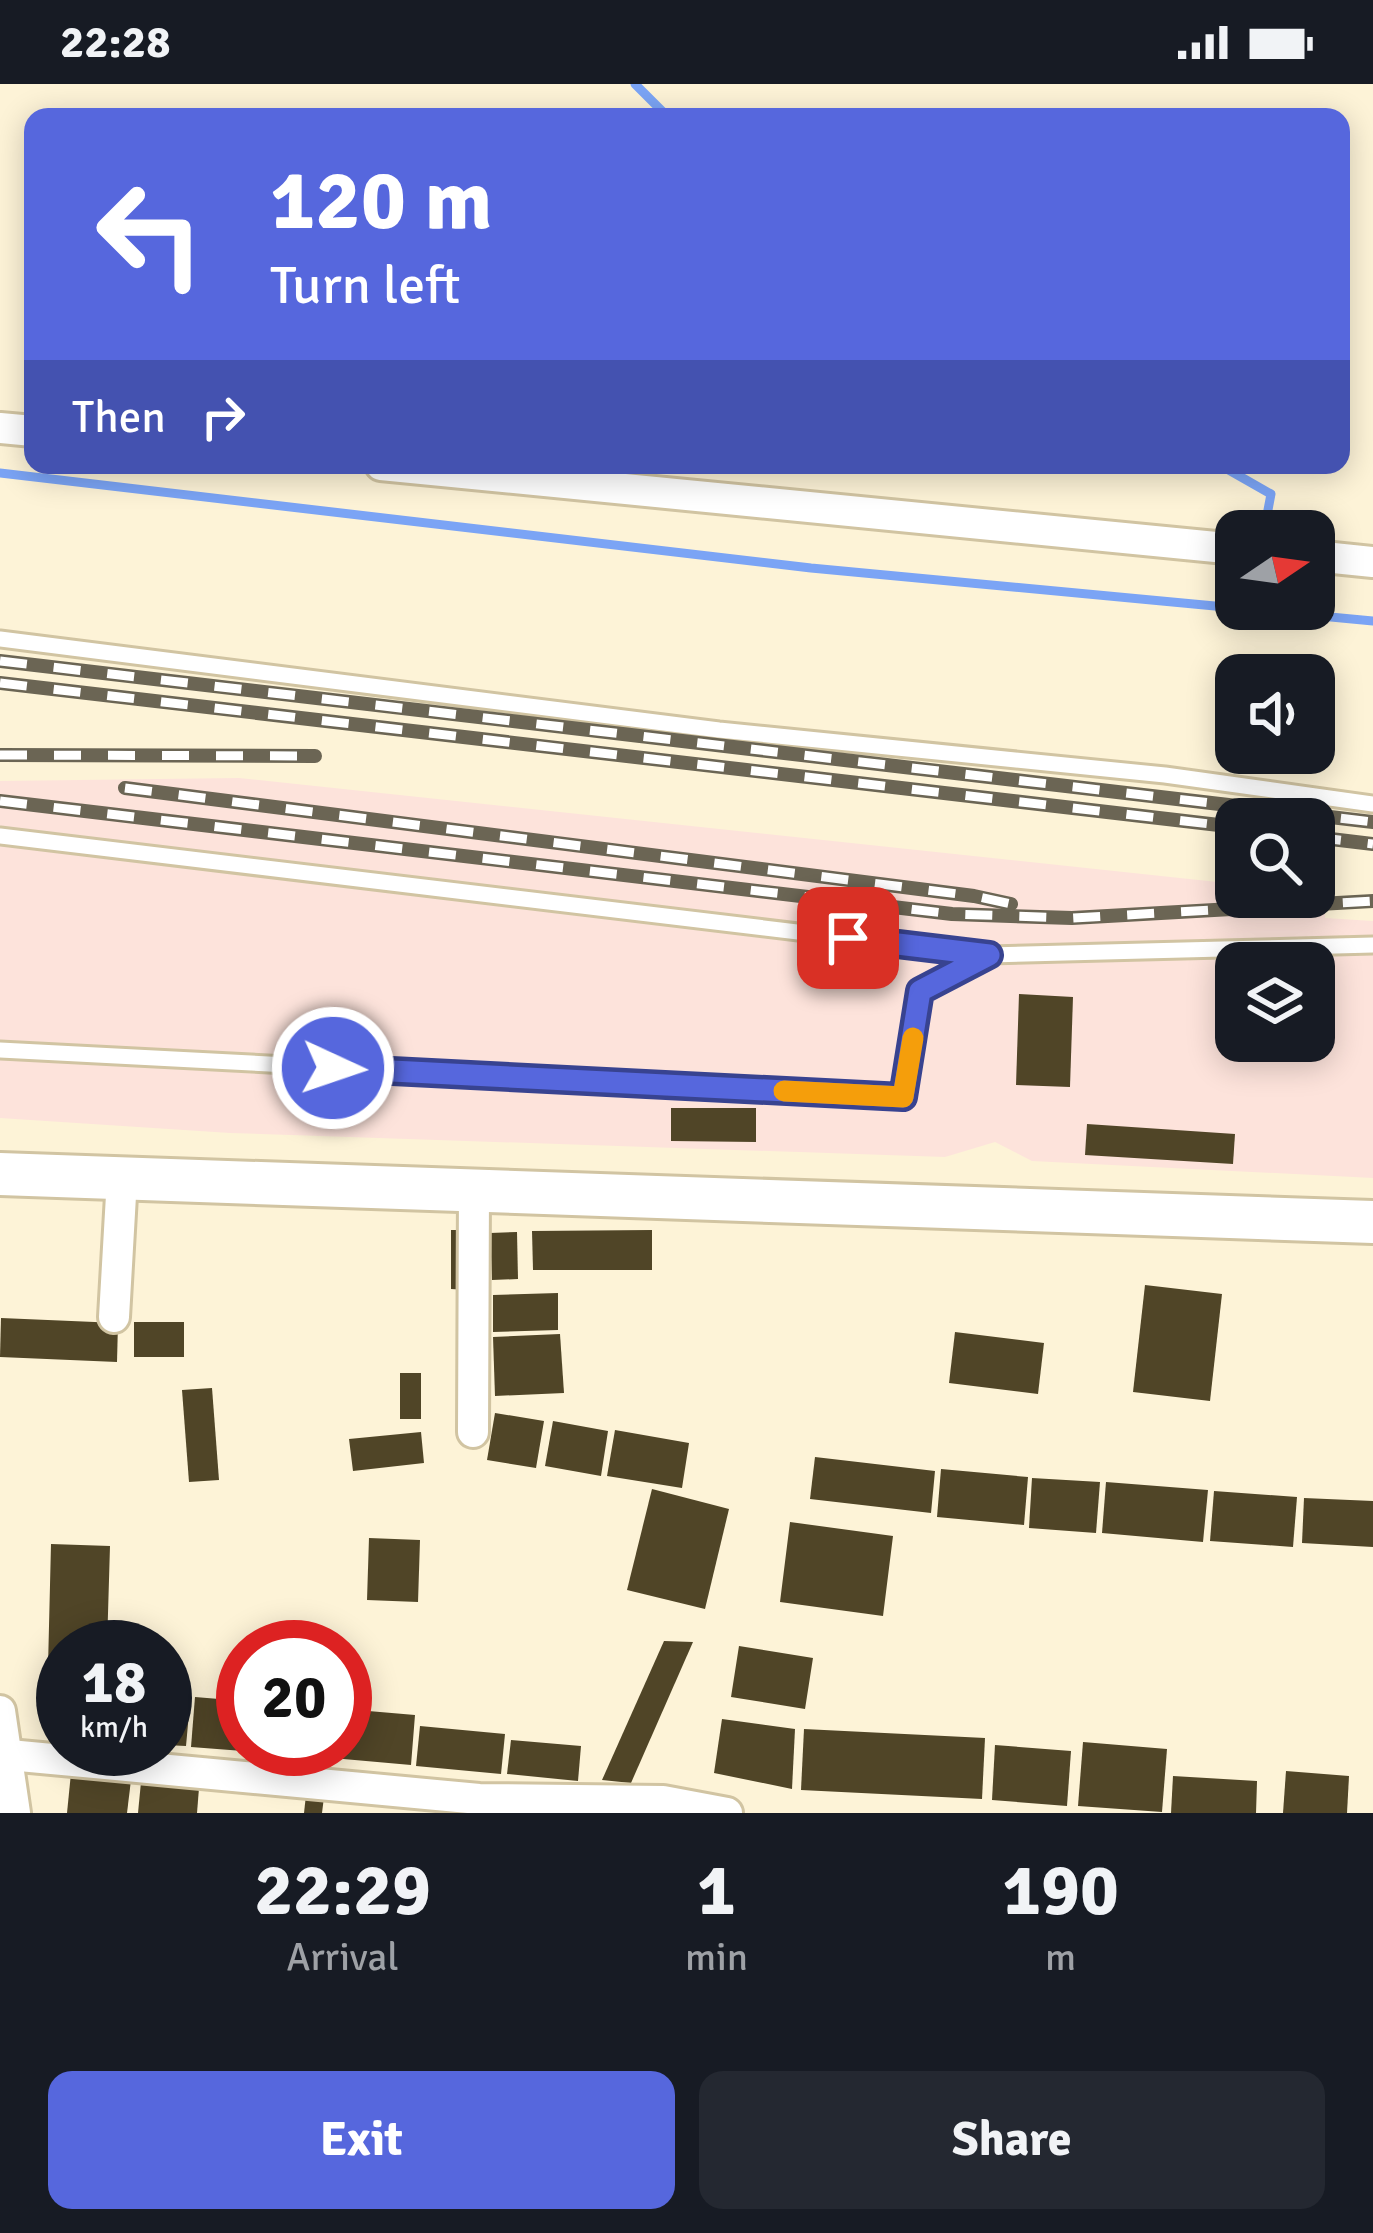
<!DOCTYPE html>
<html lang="en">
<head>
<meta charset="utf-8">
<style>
	:root { --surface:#171b24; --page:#242831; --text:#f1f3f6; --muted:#9ea1a6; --accent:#5667dd }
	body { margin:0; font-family:Signika,sans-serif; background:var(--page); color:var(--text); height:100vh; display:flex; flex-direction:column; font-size:45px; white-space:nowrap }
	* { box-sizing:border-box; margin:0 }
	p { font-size:39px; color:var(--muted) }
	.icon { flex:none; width:66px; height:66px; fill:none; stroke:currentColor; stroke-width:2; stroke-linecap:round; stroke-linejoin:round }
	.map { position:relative; height:1729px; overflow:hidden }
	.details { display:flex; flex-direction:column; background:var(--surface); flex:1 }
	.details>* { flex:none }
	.top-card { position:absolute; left:24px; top:24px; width:1326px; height:366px; border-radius:24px; box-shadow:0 6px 30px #0003; background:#5667dd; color:#fff; overflow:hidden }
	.needle { width:78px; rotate:77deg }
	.controls { position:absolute; left:1215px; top:426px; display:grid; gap:24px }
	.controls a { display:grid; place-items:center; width:120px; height:120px; border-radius:24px; background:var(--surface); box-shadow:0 6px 30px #0003; font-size:60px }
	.speed { position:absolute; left:36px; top:1536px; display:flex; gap:24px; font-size:60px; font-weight:700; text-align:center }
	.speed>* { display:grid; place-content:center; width:156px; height:156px; border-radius:50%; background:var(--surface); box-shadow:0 6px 30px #0003; line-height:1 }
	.speed small { font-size:30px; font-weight:400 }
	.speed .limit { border:18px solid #d22; background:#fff; color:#111 }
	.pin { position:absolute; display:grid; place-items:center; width:102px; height:102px; color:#fff; margin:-51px; border-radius:24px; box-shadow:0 6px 18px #0006 }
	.me { position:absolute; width:132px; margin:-66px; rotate:93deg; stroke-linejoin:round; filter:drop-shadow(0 0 9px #0008) }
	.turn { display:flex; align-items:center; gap:42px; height:252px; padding:0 48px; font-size:54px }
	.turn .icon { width:156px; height:156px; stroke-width:2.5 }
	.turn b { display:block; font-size:84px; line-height:102px }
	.then { display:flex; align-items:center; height:114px; padding:0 48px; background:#0003; gap:24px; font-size:45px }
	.eta { display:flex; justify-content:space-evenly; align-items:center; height:204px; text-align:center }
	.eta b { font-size:72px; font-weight:800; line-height:84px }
	.primary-button { display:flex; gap:24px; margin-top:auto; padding:24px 48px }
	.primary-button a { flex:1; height:138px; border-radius:24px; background:var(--accent); color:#fff; font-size:48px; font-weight:800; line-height:138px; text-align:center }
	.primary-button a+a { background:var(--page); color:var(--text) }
	.status { display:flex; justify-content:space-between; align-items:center; height:84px; padding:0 60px; background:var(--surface); direction:ltr }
	.status svg { height:33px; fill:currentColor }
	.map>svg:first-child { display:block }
	.industrial { fill:#fde3db; fill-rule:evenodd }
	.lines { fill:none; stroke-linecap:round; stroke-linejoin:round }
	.stream { stroke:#7ba4f5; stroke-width:9 }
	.building { fill:#504527 }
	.lane-casing { stroke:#d1c4a2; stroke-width:21 }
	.street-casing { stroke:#d1c4a2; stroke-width:36 }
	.secondary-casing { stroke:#d1c4a2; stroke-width:48 }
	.lane { stroke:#fff; stroke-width:15 }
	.street { stroke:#fff; stroke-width:30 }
	.secondary { stroke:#fff; stroke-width:42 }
	.rail-casing { stroke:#6b6554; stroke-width:14 }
	.rail { stroke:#fff; stroke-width:9; stroke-dasharray:27; stroke-linecap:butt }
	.route-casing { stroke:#384390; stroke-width:30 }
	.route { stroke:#5667dd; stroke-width:21 }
	.slow { stroke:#f59e0b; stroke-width:21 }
</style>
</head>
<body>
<div class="status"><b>22:28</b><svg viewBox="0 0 49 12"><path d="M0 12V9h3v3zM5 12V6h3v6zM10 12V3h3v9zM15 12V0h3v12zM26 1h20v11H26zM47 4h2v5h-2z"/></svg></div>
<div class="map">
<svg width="1373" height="1729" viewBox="0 0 1373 1729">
	<rect width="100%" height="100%" fill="#fdf3d7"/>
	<!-- industrial -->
	<path class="industrial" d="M239,694L1236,800V813L1326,810L1325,834L1373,837V1094L1032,1077L995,1058L945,1073L230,1049L0,1034V697ZM1236,879H1314V957H1236Z"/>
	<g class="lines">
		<!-- stream -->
		<g class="stream">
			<path d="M635,0L668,33"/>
			<path d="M1220,381L1271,410L1264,447"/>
			<path d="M0,389L811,484L1236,524"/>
			<path d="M1246,525L1373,537"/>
		</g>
	</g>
	<!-- building -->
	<g class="building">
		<path d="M1019,910L1073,913L1070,1003L1016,1001Z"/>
		<path d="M671,1024H756V1058L671,1057Z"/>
		<path d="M1087,1040L1235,1050L1233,1080L1085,1071Z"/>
		<path d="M451,1146H468L467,1206L451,1205Z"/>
		<path d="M652,1146V1186H533L532,1147Z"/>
		<path d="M517,1148L518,1195L492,1196L490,1149Z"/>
		<path d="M1145,1201L1222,1210L1210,1317L1133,1308Z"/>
		<path d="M558,1209V1246L493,1248V1211Z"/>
		<path d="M1,1234L118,1239L117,1278L0,1273Z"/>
		<rect x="134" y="1238" width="50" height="35"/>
		<path d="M955,1248L1044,1259L1038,1310L949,1299Z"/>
		<path d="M560,1250L564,1309L495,1312L493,1253Z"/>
		<rect x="400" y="1289" width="21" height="46"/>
		<path d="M212,1304L219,1396L189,1398L182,1306Z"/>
		<path d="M495,1329L544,1337L536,1384L487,1376Z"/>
		<path d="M553,1337L608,1347L601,1392L545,1382Z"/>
		<path d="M615,1346L689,1359L682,1404L607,1392Z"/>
		<path d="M421,1348L424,1379L353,1387L349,1355Z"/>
		<path d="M815,1373L935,1387L931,1429L810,1415Z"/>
		<path d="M941,1385L1028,1393L1024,1441L937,1433Z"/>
		<path d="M1032,1394L1100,1398L1096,1449L1029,1444Z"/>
		<path d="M1106,1398L1208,1406L1203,1458L1102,1449Z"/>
		<path d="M652,1405L729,1425L705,1525L627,1506Z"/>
		<path d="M1214,1407L1297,1413L1293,1463L1210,1457Z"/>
		<path d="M1304,1414L1373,1417V1463L1302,1459Z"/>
		<path d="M790,1438L893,1452L883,1532L780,1518Z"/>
		<path d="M369,1454L420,1456L418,1518L367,1516Z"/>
		<path d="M51,1460L110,1462L107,1563H63V1583H48Z"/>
		<path d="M664,1557L693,1558L631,1699L602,1696Z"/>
		<path d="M739,1562L813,1574L805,1625L731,1613Z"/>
		<path d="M195,1613L243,1617V1667L191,1663Z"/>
		<path d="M52,1620L63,1621V1654L51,1653Z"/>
		<path d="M345,1625L415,1631L411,1681L287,1670V1665H345Z"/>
		<path d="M165,1628L189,1629L186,1662L165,1661Z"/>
		<path d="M722,1635L795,1645L792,1705L714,1689Z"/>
		<path d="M420,1642L505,1650L501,1690L416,1682Z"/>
		<path d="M804,1645L985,1654L982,1715L801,1706Z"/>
		<path d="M511,1656L581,1662L578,1697L507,1690Z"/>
		<path d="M1083,1658L1167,1665L1162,1728L1078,1722Z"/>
		<path d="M995,1661L1071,1667L1067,1722L992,1716Z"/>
		<path d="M1286,1687L1349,1692L1347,1729H1283Z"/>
		<path d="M71,1689L131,1696L127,1729H67Z"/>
		<path d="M1173,1692L1257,1697L1256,1729H1171Z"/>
		<path d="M141,1698L199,1704L197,1729H138Z"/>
		<path d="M306,1711L324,1713L322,1729H304Z"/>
	</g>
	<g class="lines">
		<!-- lane casing -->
		<g class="lane-casing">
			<g id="lane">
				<path d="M0,555L719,646L1165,691L1373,720"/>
				<path d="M0,752L989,871L1373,861"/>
				<path d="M0,966L903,1013L921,907L986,872"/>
			</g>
		</g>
		<!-- street casing -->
		<g class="street-casing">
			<g id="street">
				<path d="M0,344L33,347"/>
				<path d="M381,381L1236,465"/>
				<path d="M1314,472L1373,478"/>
				<path d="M114,1233L122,1094"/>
				<path d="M473,1348L474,1106"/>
				<path d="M0,1627L15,1729"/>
				<path d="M9,1671L479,1715L663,1717L727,1729"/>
			</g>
		</g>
		<!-- secondary casing -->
		<g class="secondary-casing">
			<path id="secondary" d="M0,1090L1373,1138"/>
		</g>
		<!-- lane -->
		<use href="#lane" class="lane"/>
		<!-- street -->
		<use href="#street" class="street"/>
		<!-- secondary -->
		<use href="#secondary" class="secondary"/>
		<!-- rail casing -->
		<g class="rail-casing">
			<g id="rail">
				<path d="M0,577L1373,738"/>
				<path d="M0,599L1236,743"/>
				<path d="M0,671L315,672"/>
				<path d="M125,704L974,812L1011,820"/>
				<path d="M0,717L952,830L1072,834L1373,817"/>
				<path d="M1314,753L1373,760"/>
			</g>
		</g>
		<!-- rail -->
		<use href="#rail" class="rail"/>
	</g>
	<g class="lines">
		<!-- route casing -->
		<g class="route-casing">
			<path id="route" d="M333,984L903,1013L920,907L989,871L848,854"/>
		</g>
		<!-- route -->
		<use href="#route" class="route"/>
		<!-- slow -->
		<path class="slow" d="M784,1007L903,1013L913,954"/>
	</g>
</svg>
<div class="controls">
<a><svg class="needle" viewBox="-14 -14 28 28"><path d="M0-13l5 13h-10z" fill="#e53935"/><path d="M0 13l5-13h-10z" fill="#9ea1a6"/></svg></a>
<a><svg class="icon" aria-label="sound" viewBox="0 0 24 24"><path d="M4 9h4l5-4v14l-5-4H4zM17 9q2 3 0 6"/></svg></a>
<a><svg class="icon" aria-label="search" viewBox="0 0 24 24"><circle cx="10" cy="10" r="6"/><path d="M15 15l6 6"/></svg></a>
<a><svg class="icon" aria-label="layers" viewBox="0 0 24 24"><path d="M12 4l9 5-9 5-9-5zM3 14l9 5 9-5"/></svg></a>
</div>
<div class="speed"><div>18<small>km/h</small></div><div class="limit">20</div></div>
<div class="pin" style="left:848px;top:854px;background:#d93025"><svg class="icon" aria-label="arrive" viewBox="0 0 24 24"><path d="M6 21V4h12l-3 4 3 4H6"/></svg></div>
<svg class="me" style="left:333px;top:984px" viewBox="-20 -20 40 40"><circle r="17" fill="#5667dd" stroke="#fff" stroke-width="3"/><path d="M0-11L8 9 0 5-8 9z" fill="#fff"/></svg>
<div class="top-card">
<div class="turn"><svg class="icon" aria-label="left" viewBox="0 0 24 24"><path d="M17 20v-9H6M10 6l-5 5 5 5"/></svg><div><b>120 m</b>Turn left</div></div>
<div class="then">Then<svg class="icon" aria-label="right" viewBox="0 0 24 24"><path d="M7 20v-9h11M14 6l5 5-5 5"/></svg></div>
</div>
</div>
<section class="details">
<div class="eta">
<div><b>22:29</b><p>Arrival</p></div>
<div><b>1</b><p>min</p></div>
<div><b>190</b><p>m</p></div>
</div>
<div class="primary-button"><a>Exit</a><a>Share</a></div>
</section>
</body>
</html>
